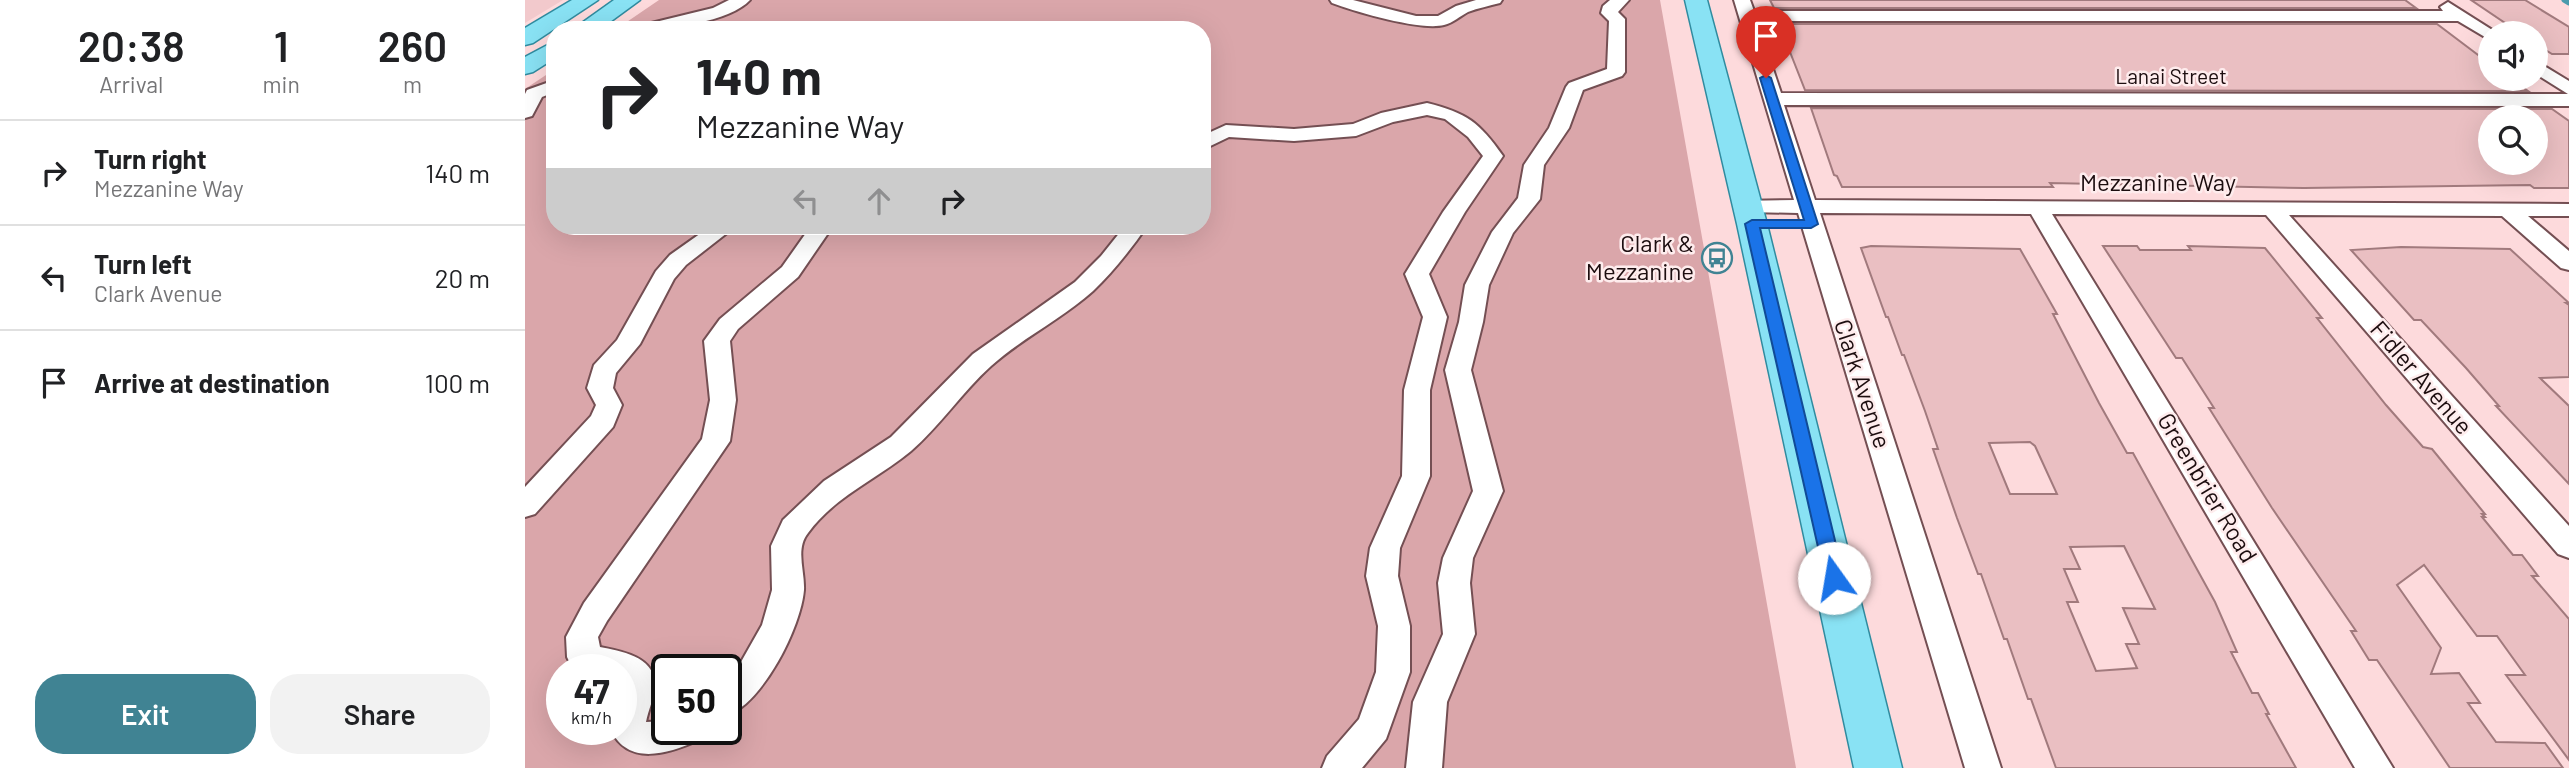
<!DOCTYPE html>
<html lang="en">
<head>
<meta charset="utf-8">
<style>
	:root { --surface:#fff; --page:#f2f2f2; --text:#202124; --muted:#757577; --line:#e0e0e0; --accent:#408393 }
	body { margin:0; font-family:Barlow,sans-serif; background:var(--page); color:var(--text); height:100vh; display:flex; flex-direction:column; font-size:26px; white-space:nowrap }
	* { box-sizing:border-box; margin:0 }
	p { font-size:23px; color:var(--muted) }
	.icon { flex:none; width:38px; height:38px; fill:none; stroke:currentColor; stroke-width:2; stroke-linecap:round; stroke-linejoin:round }
	.map { position:relative; flex:1; overflow:hidden }
	.side { display:flex; flex-direction:column; background:var(--surface); width:525px }
	.side>* { flex:none }
	.banner { position:absolute; left:21px; top:21px; width:665px; height:214px; border-radius:28px; box-shadow:0 7px 28px #0002; background:#fff; color:var(--text); overflow:hidden }
	.controls { position:absolute; left:1953px; top:21px; display:grid; gap:14px }
	.controls a { display:grid; place-items:center; width:70px; height:70px; border-radius:50%; background:var(--surface); box-shadow:0 7px 28px #0002; font-size:35px }
	.speed { position:absolute; left:21px; top:654px; display:flex; gap:14px; font-size:35px; font-weight:700; text-align:center }
	.speed>* { display:grid; place-content:center; width:91px; height:91px; border-radius:50%; background:var(--surface); box-shadow:0 7px 28px #0002; line-height:1 }
	.speed small { font-size:18px; font-weight:400 }
	.speed .limit { border:4px solid #111; border-radius:10px; background:#fff; color:#111 }
	.pin { position:absolute; display:grid; place-items:center; width:60px; height:60px; color:#fff; margin:-72px -30px; border-radius:50% 50% 50% 0; rotate:-45deg; box-shadow:0 0 7px #0007 }
	.pin .icon { rotate:45deg }
	.me { position:absolute; width:77px; margin:-38px; rotate:347deg; stroke-linejoin:round; filter:drop-shadow(0 0 5px #0008) }
	.turn { display:flex; align-items:center; gap:24px; height:147px; padding:0 35px; font-size:32px }
	.turn .icon { width:91px; height:91px; stroke-width:2.5 }
	.turn b { display:block; font-size:49px; line-height:60px }
	.lanes { display:flex; align-items:center; height:66px; padding:0 35px; background:#0003; justify-content:center; gap:35px; direction:ltr }
	.lanes .off { opacity:.35 }
	.eta { display:flex; justify-content:space-evenly; align-items:center; height:119px; text-align:center }
	.eta b { font-size:42px; font-weight:600; line-height:49px }
	.action { display:flex; gap:14px; margin-top:auto; padding:14px 35px }
	.action a { flex:1; height:80px; border-radius:28px; background:var(--accent); color:#fff; font-size:28px; font-weight:600; line-height:80px; text-align:center }
	.action a+a { background:var(--page); color:var(--text) }
	ul { padding:0; list-style:none }
	li { display:flex; align-items:center; gap:21px; height:105px; padding:0 35px; border-top:2px solid var(--line) }
	li div { flex:1 }
	li b { display:block; font-size:26px }
	li em { font-style:normal }
	main { display:flex; flex:1; min-height:0 }
	.map>svg:first-child { display:block }
	.built { fill:#f2c9cc }
	.green { fill:#daa6aa; fill-rule:evenodd }
	.lines { fill:none; stroke-linecap:round; stroke-linejoin:round }
	.stream { stroke:#4b9bad; stroke-width:5 }
	.building { fill:#eabfc2; stroke:#a17a7d; stroke-width:2; fill-rule:evenodd }
	.minor-casing { stroke:#744f53; stroke-width:4 }
	.major-casing { stroke:#308b9f; stroke-width:3 }
	.minor { fill:#fff; fill-rule:evenodd }
	.major { fill:#89e2f4; fill-rule:evenodd }
	.route { fill:#1a73e8; stroke:#114b97; stroke-width:2 }
	.labels { text-anchor:middle; stroke-width:5; stroke-linejoin:round; paint-order:stroke }
	.far-street-label { font-size:21px; fill:#1c0d0f; stroke:#feeced }
	.street-label { font-size:24px; fill:#1c0d0f; stroke:#feeced }
	.poi-label { font-size:24px; fill:#1c0d0f; stroke:#feeced; text-anchor:end }
</style>
</head>
<body>
<main>
<section class="side">
<div class="eta">
<div><b>20:38</b><p>Arrival</p></div>
<div><b>1</b><p>min</p></div>
<div><b>260</b><p>m</p></div>
</div>
<ul>
<li><svg class="icon" aria-label="right" viewBox="0 0 24 24"><path d="M7 20v-9h11M14 6l5 5-5 5"/></svg><div><b>Turn right</b><p>Mezzanine Way</p></div><em>140 m</em></li>
<li><svg class="icon" aria-label="left" viewBox="0 0 24 24"><path d="M17 20v-9H6M10 6l-5 5 5 5"/></svg><div><b>Turn left</b><p>Clark Avenue</p></div><em>20 m</em></li>
<li><svg class="icon" aria-label="arrive" viewBox="0 0 24 24"><path d="M6 21V4h12l-3 4 3 4H6"/></svg><div><b>Arrive at destination</b></div><em>100 m</em></li>
</ul>
<div class="action"><a>Exit</a><a>Share</a></div>
</section>
<div class="map">
<svg width="2044" height="768" viewBox="0 0 2044 768">
	<rect width="100%" height="100%" fill="#fddadc"/>
	<!-- built -->
	<path class="built" d="M0,0H38L0,23Z"/>
	<!-- green -->
	<path class="green" d="M134,0H1135L1271,768H0V89L30,69V226H677V30H90ZM37,670H96V730H37ZM142,670H201V730H142Z"/>
	<g class="lines">
		<!-- stream -->
		<path class="stream" d="M2039,0L2044,3"/>
	</g>
	<!-- building -->
	<g class="building">
		<path d="M1245,0H1880L1891,8H1249Z"/>
		<path d="M1946,0H2000L2044,27V54H2027L2011,44V33H1995Z"/>
		<path d="M1254,24H1912L1965,64V79H1986L2003,91L1280,90Z"/>
		<path d="M1286,108L2027,109L2044,121V188H2009L2005,185L1779,188L1525,183L1528,187H1317L1312,176L1309,175ZM1965,117H2011V163H1965Z"/>
		<path d="M1346,246L1495,249L1532,314H1528L1574,403L1602,453H1608L1690,602L1712,652H1706L1727,693H1733L1744,714H1741L1771,768H1531L1506,699H1503L1482,639H1479L1456,574H1453L1432,518L1408,449H1413L1400,411L1379,355H1377L1363,317H1361L1336,248ZM1505,442L1510,446L1532,494H1485L1464,443ZM1599,546L1630,609L1598,608L1614,644H1601L1612,668L1571,671L1542,602H1553L1539,569H1555L1545,547Z"/>
		<path d="M1578,246H1612L1615,250H1666L1663,246L1740,248L1797,318H1792L1861,405L1898,447L1907,449L1960,514H1957L1960,517H1957L1988,555H1997L2013,576H2007L2044,619V760L1981,675H2000L1972,636H1952L1899,565L1872,585L1916,648L1906,674L1934,673L1955,703H1943L1971,742L2020,743L2038,768H1925L1852,660H1844L1826,631H1831L1747,508L1684,408H1689L1657,358H1651Z"/>
		<path d="M1876,247L1985,249L2044,303H2041L2044,305V377L2015,378L2044,406V484L1971,406H1974L1941,368L1896,320H1889L1826,250Z"/>
	</g>
	<g class="lines">
		<!-- minor casing -->
		<g class="minor-casing">
			<g id="minor">
				<path d="M204,0H225C205,22 141,30 112,30L114,26L188,8Z"/>
				<path d="M805,0H828L891,16H913L931,6L951,0H977L975,3C964,6 953,8 943,12C935,16 928,23 919,25C896,31 831,12 807,3Z"/>
				<path d="M1085,0H1104L1093,12L1100,19V72L1097,76L1058,90L1044,128L1019,165L1015,199L988,233L964,285L958,322L946,370L978,491L948,558L945,583L950,634L922,702L917,768H881L888,702L918,634L913,583L918,558L948,491L920,370L934,322L940,285L967,232L993,198L999,165L1024,128L1041,87L1044,83L1082,69L1084,21L1076,13L1078,6Z"/>
				<path d="M1209,0H1225L1229,11H1918L1915,7L1923,2L1972,33H1965V40L1933,21H1232L1256,93L2043,94L2011,74V61L2044,81V106L1259,105L1290,200L2044,204V216H2003L2044,251V270L2036,268L1977,216L1764,215L2044,526V558L2033,554L1741,215L1527,214L1868,768H1830L1506,214L1295,213L1476,768H1440L1273,213L1222,212L1214,211L1211,206L1214,201L1269,200Z"/>
				<path d="M30,80V92L17,97L7,116L0,118V94L2,90Z"/>
				<path d="M902,103C942,113 954,122 978,156L940,212L904,274L922,317L905,390V476L875,548L873,576L885,626V672L861,739L837,768H797L802,756L834,719L851,672L853,626L841,576L845,548L877,476L879,390L898,317L880,274L918,212L958,156L943,137L920,119L902,115L868,122L831,136L769,141L704,137L677,150V136L701,125L769,129L828,124L856,113Z"/>
				<path d="M186,226H211L161,265L149,279L115,344L91,373L88,388L97,405L88,427L10,514L0,517V487L66,416L71,405L62,388L69,365L92,340L131,271L145,255Z"/>
				<path d="M286,226H308L273,277L213,329L205,341L211,400L205,441L82,621L73,637L75,647C95,651 129,656 130,684C130,696 123,711 121,722L142,721V730H177L172,741C142,754 103,766 86,730H96V670H57L47,667L42,657L41,637L59,603L177,439L185,400L179,341L195,319L257,267Z"/>
				<path d="M600,226H622C606,249 588,272 568,291C537,319 497,338 466,366C437,392 415,426 386,451C351,480 310,496 283,533C270,549 280,571 279,590C276,627 238,703 201,716V677L216,662L237,625L247,590L246,546L258,520L299,481L366,437L448,354L550,282L576,256Z"/>
			</g>
		</g>
		<!-- major casing -->
		<g class="major-casing">
			<g id="major">
				<path d="M47,0H73L8,43L0,45V28Z"/>
				<path d="M89,0H115L74,30H47Z"/>
				<path d="M1160,0H1182L1242,224L1377,768H1329L1212,224Z"/>
				<path d="M30,41V58L8,72L0,74V57Z"/>
			</g>
		</g>
		<!-- minor -->
		<use href="#minor" class="minor"/>
		<!-- major -->
		<use href="#major" class="major"/>
	</g>
	<!-- route -->
	<path class="route" d="M1241,75L1246,78L1293,224L1286,228H1235L1319,578L1316,583L1309,585L1302,583L1300,578L1220,224L1227,220H1279L1235,78Z"/>
	<!-- icons -->
	<defs>
		<g id="bus-ring" transform="scale(1.575)"><circle r="9.5" fill="#feeced" stroke="#408393" stroke-width="1.5"/><path d="M-5-6H5V4H4V6H2V4H-2V6H-4V4H-5ZM-3.5-4V0h7V-4ZM-3.5 1.2v1.5H-2V1.2ZM2 1.2v1.5H3.5V1.2Z" fill="#408393"/></g>
	</defs>
	<g fill-rule="evenodd">
		<use href="#bus-ring" x="1192" y="258"/>
	</g>
	<g class="labels">
		<!-- far-street labels -->
		<g class="far-street-label">
			<text x="1646" y="84">Lanai Street</text>
		</g>
		<!-- street labels -->
		<g class="street-label">
			<text x="1633" y="191">Mezzanine Way</text>
			<text transform="translate(1896 378) rotate(49)" y="8">Fidler Avenue</text>
			<text transform="translate(1337 384) rotate(72)" y="8">Clark Avenue</text>
			<text transform="translate(1682 488) rotate(59)" y="8">Greenbrier Road</text>
		</g>
		<!-- poi labels -->
		<g class="poi-label">
			<text x="1169" y="252">Clark &amp;<tspan x="1169" dy="28">Mezzanine</tspan></text>
		</g>
	</g>
</svg>
<div class="controls">
<a><svg class="icon" aria-label="sound" viewBox="0 0 24 24"><path d="M4 9h4l5-4v14l-5-4H4zM17 9q2 3 0 6"/></svg></a>
<a><svg class="icon" aria-label="search" viewBox="0 0 24 24"><circle cx="10" cy="10" r="6"/><path d="M15 15l6 6"/></svg></a>
</div>
<div class="speed"><div>47<small>km/h</small></div><div class="limit">50</div></div>
<div class="pin" style="left:1241px;top:78px;background:#d93025"><svg class="icon" aria-label="arrive" viewBox="0 0 24 24"><path d="M6 21V4h12l-3 4 3 4H6"/></svg></div>
<svg class="me" style="left:1309px;top:578px" viewBox="-20 -20 40 40"><circle r="19" fill="#fff"/><path d="M0-13L10 11 0 6-10 11z" fill="#1a73e8"/></svg>
<div class="banner">
<div class="turn"><svg class="icon" aria-label="right" viewBox="0 0 24 24"><path d="M7 20v-9h11M14 6l5 5-5 5"/></svg><div><b>140 m</b>Mezzanine Way</div></div>
<div class="lanes"><svg class="icon off" aria-label="left" viewBox="0 0 24 24"><path d="M17 20v-9H6M10 6l-5 5 5 5"/></svg><svg class="icon off" aria-label="ahead" viewBox="0 0 24 24"><path d="M12 20V5M6 11l6-6 6 6"/></svg><svg class="icon" aria-label="right" viewBox="0 0 24 24"><path d="M7 20v-9h11M14 6l5 5-5 5"/></svg></div>
</div>
</div>
</main>
</body>
</html>
